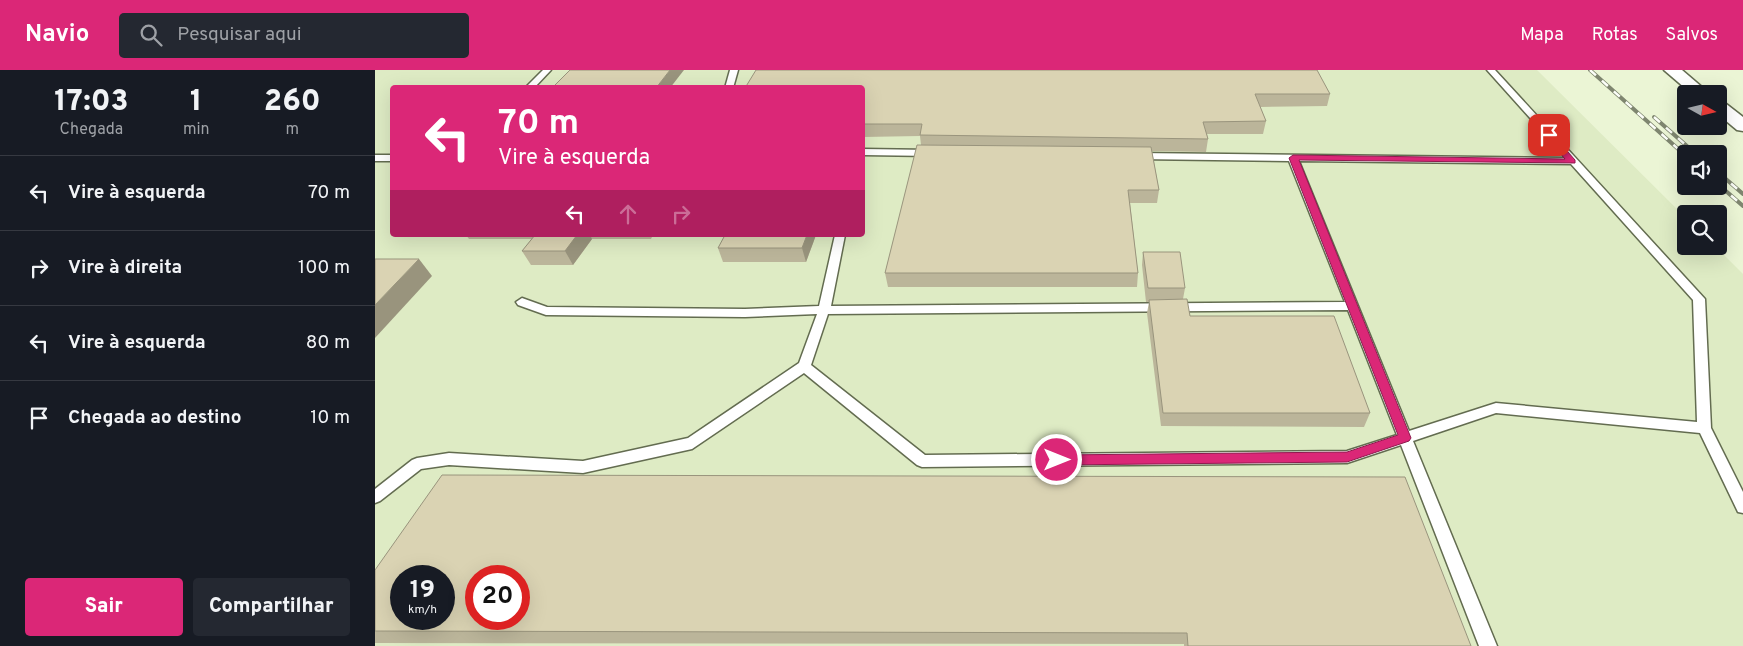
<!DOCTYPE html>
<html lang="pt">
<head>
<meta charset="utf-8">
<style>
	:root { --surface:#171b24; --page:#242831; --text:#f1f3f6; --muted:#9ea1a6; --line:#363941; --accent:#db2777 }
	body { margin:0; font-family:Overpass,sans-serif; background:var(--page); color:var(--text); height:100vh; display:flex; flex-direction:column; font-size:19px; white-space:nowrap }
	* { box-sizing:border-box; margin:0 }
	p { font-size:16px; color:var(--muted) }
	.icon { flex:none; width:28px; height:28px; fill:none; stroke:currentColor; stroke-width:2; stroke-linecap:round; stroke-linejoin:round }
	.map { position:relative; flex:1; overflow:hidden }
	.drawer { display:flex; flex-direction:column; background:var(--surface); width:375px }
	.drawer>* { flex:none }
	.hud { position:absolute; left:15px; top:15px; width:475px; height:152px; border-radius:5px; box-shadow:0 5px 20px #0002; background:#db2777; color:#fff; overflow:hidden }
	.needle { width:32px; rotate:98deg }
	.controls { position:absolute; left:1302px; top:15px; display:grid; gap:10px }
	.controls a { display:grid; place-items:center; width:50px; height:50px; border-radius:5px; background:var(--surface); box-shadow:0 5px 20px #0002; font-size:25px }
	.speed { position:absolute; left:15px; top:495px; display:flex; gap:10px; font-size:25px; font-weight:700; text-align:center }
	.speed>* { display:grid; place-content:center; width:65px; height:65px; border-radius:50%; background:var(--surface); box-shadow:0 5px 20px #0002; line-height:1 }
	.speed small { font-size:12px; font-weight:400 }
	.speed .limit { border:8px solid #d22; background:#fff; color:#111 }
	.pin { position:absolute; display:grid; place-items:center; width:42px; height:42px; color:#fff; margin:-21px; border-radius:10px; box-shadow:0 2px 8px #0006 }
	.me { position:absolute; width:55px; margin:-28px; rotate:90deg; stroke-linejoin:round; filter:drop-shadow(0 0 4px #0008) }
	.turn { display:flex; align-items:center; gap:18px; height:105px; padding:0 25px; font-size:22px }
	.turn .icon { width:65px; height:65px; stroke-width:2.5 }
	.turn b { display:block; font-size:35px; line-height:42px }
	.lanes { display:flex; align-items:center; height:48px; padding:0 25px; background:#0003; justify-content:center; gap:25px; direction:ltr }
	.lanes .off { opacity:.35 }
	.eta { display:flex; justify-content:space-evenly; align-items:center; height:85px; text-align:center }
	.eta b { font-size:30px; font-weight:800; line-height:35px }
	.primary-button { display:flex; gap:10px; margin-top:auto; padding:10px 25px }
	.primary-button a { flex:1; height:58px; border-radius:5px; background:var(--accent); color:#fff; font-size:20px; font-weight:800; line-height:58px; text-align:center }
	.primary-button a+a { background:var(--page); color:var(--text) }
	ul { padding:0; list-style:none }
	li { display:flex; align-items:center; gap:15px; height:75px; padding:0 25px; border-top:1px solid var(--line) }
	li div { flex:1 }
	li b { display:block; font-size:19px }
	li em { font-style:normal }
	header { display:flex; align-items:center; gap:30px; box-sizing:border-box; height:70px; padding:0 25px; background:var(--accent); color:#fff }
	header strong { font-size:24px }
	nav { display:flex; gap:28px; margin-inline-start:auto; font-size:18px }
	.search { width:350px; height:45px; background:var(--page); display:flex; align-items:center; gap:12px; box-sizing:border-box; padding:0 18px; border-radius:5px; color:var(--muted); font-size:19px }
	main { display:flex; flex:1; min-height:0 }
	.map>svg:first-child { display:block }
	.built { fill:#deebc4; fill-rule:evenodd }
	.lines { fill:none; stroke-linecap:round; stroke-linejoin:round }
	.lane-casing { stroke:#636c50; stroke-width:3 }
	.street-casing { stroke:#636c50; stroke-width:3 }
	.lane { fill:#fff; fill-rule:evenodd }
	.street { fill:#fff; fill-rule:evenodd }
	.rail-casing { stroke:#7f8670; stroke-width:4 }
	.rail { stroke:#fcfef8; stroke-width:2.5; stroke-dasharray:8; stroke-linecap:butt }
	.wall { fill:#bbb59a }
	.shaded-wall { fill:#99947d }
	.building { fill:#dad3b3; stroke:#99947d; fill-rule:evenodd }
	.route { fill:#db2777; stroke:#8e194d }
</style>
</head>
<body>
<header>
<strong>Navio</strong>
<div class="search"><svg class="icon" aria-label="search" viewBox="0 0 24 24"><circle cx="10" cy="10" r="6"/><path d="M15 15l6 6"/></svg>Pesquisar aqui</div>
<nav><a>Mapa</a><a>Rotas</a><a>Salvos</a></nav>
</header>
<main>
<section class="drawer">
<div class="eta">
<div><b>17:03</b><p>Chegada</p></div>
<div><b>1</b><p>min</p></div>
<div><b>260</b><p>m</p></div>
</div>
<ul>
<li><svg class="icon" aria-label="left" viewBox="0 0 24 24"><path d="M17 20v-9H6M10 6l-5 5 5 5"/></svg><div><b>Vire à esquerda</b></div><em>70 m</em></li>
<li><svg class="icon" aria-label="right" viewBox="0 0 24 24"><path d="M7 20v-9h11M14 6l5 5-5 5"/></svg><div><b>Vire à direita</b></div><em>100 m</em></li>
<li><svg class="icon" aria-label="left" viewBox="0 0 24 24"><path d="M17 20v-9H6M10 6l-5 5 5 5"/></svg><div><b>Vire à esquerda</b></div><em>80 m</em></li>
<li><svg class="icon" aria-label="arrive" viewBox="0 0 24 24"><path d="M6 21V4h12l-3 4 3 4H6"/></svg><div><b>Chegada ao destino</b></div><em>10 m</em></li>
</ul>
<div class="primary-button"><a>Sair</a><a>Compartilhar</a></div>
</section>
<div class="map">
<svg width="1368" height="576" viewBox="0 0 1368 576">
	<rect width="100%" height="100%" fill="#ebf5d5"/>
	<!-- built -->
	<path class="built" d="M0,0H1162L1311,148V176H1340L1368,204V576H0ZM18,18H488V165H18ZM26,506H69V549H26ZM101,506H144V549H101Z"/>
	<g class="lines">
		<!-- lane casing -->
		<g class="lane-casing">
			<g id="lane">
				<path d="M168,0H176L159,18H150Z"/>
				<path d="M355,0H363L358,18H350Z"/>
				<path d="M1112,0H1120L1330,229L1336,358L1368,422V443L1363,442L1325,363L1121,343L1038,371L1122,576H1104L1026,375L972,393L547,397L542,395L429,303L317,379L208,403L74,395L46,399L5,431L0,433V419L37,390L42,388L74,383L208,391L313,368L424,293L442,244L370,247L171,245L143,235L141,232L147,228L172,237L370,239L444,236L460,165H470L456,236L970,232L914,91L762,89L757,86L762,83L1191,88ZM924,91L1196,94L1318,230L1322,352L1121,333L1034,361ZM973,240L1022,365L972,381L550,385L436,295L453,244Z"/>
				<path d="M488,79L557,80L562,83L557,86L488,85Z"/>
				<rect x="0" y="85" width="18" height="6"/>
			</g>
		</g>
		<!-- street casing -->
		<g class="street-casing">
			<g id="street">
				<path d="M1289,0H1307L1335,24H1317Z"/>
				<path d="M1344,32L1350,33L1368,47V61L1362,60L1344,45Z"/>
			</g>
		</g>
		<!-- lane -->
		<use href="#lane" class="lane"/>
		<!-- street -->
		<use href="#street" class="street"/>
		<!-- rail casing -->
		<g class="rail-casing">
			<g id="rail">
				<path d="M1215,0L1311,86"/>
				<path d="M1279,47L1321,84"/>
				<path d="M1344,103L1368,124"/>
				<path d="M1344,115L1368,136"/>
			</g>
		</g>
		<!-- rail -->
		<use href="#rail" class="rail"/>
	</g>
	<!-- wall -->
	<g class="wall">
		<path d="M488,18L955,24L952,36L885,37L891,51L888,64H832L833,69L831,82L777,81L784,120L782,133H755L763,203L762,217H513L510,203L546,75L545,66L488,67Z"/>
		<path d="M91,165H278L276,169H217L198,195H156L147,181L157,169H94Z"/>
		<path d="M441,165L431,192H348L343,178Z"/>
		<path d="M768,182L810,218L808,229L815,246L995,343L989,357L786,356L772,243L774,232H771L767,195Z"/>
		<path d="M0,500L1096,576H809V574L0,573Z"/>
	</g>
	<!-- shaded-wall -->
	<g class="shaded-wall">
		<path d="M295,0H309L295,18H281Z"/>
		<path d="M202,165H215L217,169L198,195L190,181Z"/>
		<path d="M432,165H441L431,192L427,178Z"/>
		<path d="M44,189L57,206L0,268V235Z"/>
	</g>
	<!-- building -->
	<g class="building">
		<path d="M195,0H295L281,18H177Z"/>
		<path d="M381,0H942L955,24H880L891,51L828,52L833,69L545,65L547,54H488V18H370Z"/>
		<path d="M542,75L776,77L784,120H753L763,203H510Z"/>
		<path d="M160,165H202L190,181H147Z"/>
		<path d="M350,165H432L427,178H343Z"/>
		<path d="M768,182H805L810,218H773Z"/>
		<path d="M0,189H44L0,235Z"/>
		<path d="M812,229L815,246H959L995,343H788L774,230Z"/>
		<path d="M67,405L1030,407L1096,576H813L812,563L0,561V500ZM26,506H69V549H26ZM101,506H144V549H101Z"/>
	</g>
	<!-- route -->
	<path class="route" d="M1171,64H1177L1200,90V93L924,90L1036,368L1034,371L972,392L682,395L677,393L676,390L677,386L682,385L972,382L1023,365L914,88L918,85L1190,89L1171,67Z"/>
</svg>
<div class="controls">
<a><svg class="needle" viewBox="-14 -14 28 28"><path d="M0-13l5 13h-10z" fill="#e53935"/><path d="M0 13l5-13h-10z" fill="#9ea1a6"/></svg></a>
<a><svg class="icon" aria-label="sound" viewBox="0 0 24 24"><path d="M4 9h4l5-4v14l-5-4H4zM17 9q2 3 0 6"/></svg></a>
<a><svg class="icon" aria-label="search" viewBox="0 0 24 24"><circle cx="10" cy="10" r="6"/><path d="M15 15l6 6"/></svg></a>
</div>
<div class="speed"><div>19<small>km/h</small></div><div class="limit">20</div></div>
<div class="pin" style="left:1174px;top:65px;background:#d93025"><svg class="icon" aria-label="arrive" viewBox="0 0 24 24"><path d="M6 21V4h12l-3 4 3 4H6"/></svg></div>
<svg class="me" style="left:682px;top:390px" viewBox="-20 -20 40 40"><circle r="17" fill="#db2777" stroke="#fff" stroke-width="3"/><path d="M0-11L8 9 0 5-8 9z" fill="#fff"/></svg>
<div class="hud">
<div class="turn"><svg class="icon" aria-label="left" viewBox="0 0 24 24"><path d="M17 20v-9H6M10 6l-5 5 5 5"/></svg><div><b>70 m</b>Vire à esquerda</div></div>
<div class="lanes"><svg class="icon" aria-label="left" viewBox="0 0 24 24"><path d="M17 20v-9H6M10 6l-5 5 5 5"/></svg><svg class="icon off" aria-label="ahead" viewBox="0 0 24 24"><path d="M12 20V5M6 11l6-6 6 6"/></svg><svg class="icon off" aria-label="right" viewBox="0 0 24 24"><path d="M7 20v-9h11M14 6l5 5-5 5"/></svg></div>
</div>
</div>
</main>
</body>
</html>
